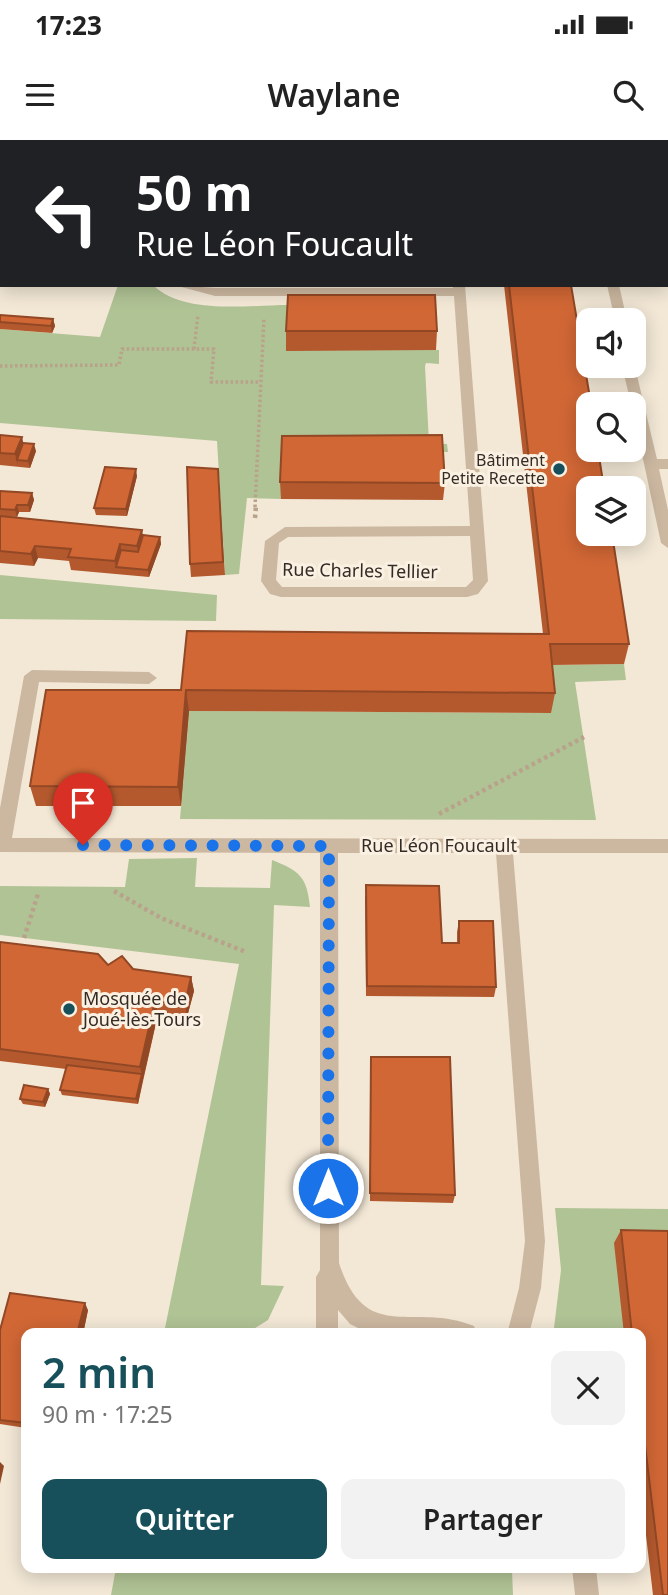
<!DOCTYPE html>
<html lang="fr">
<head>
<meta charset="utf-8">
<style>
	:root { --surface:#fff; --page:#f2f2f2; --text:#222; --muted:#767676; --accent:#17505a }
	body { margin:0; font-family:"Noto Sans",sans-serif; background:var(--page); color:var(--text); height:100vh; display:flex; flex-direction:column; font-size:26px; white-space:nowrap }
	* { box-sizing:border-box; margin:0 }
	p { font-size:23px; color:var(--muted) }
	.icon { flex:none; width:38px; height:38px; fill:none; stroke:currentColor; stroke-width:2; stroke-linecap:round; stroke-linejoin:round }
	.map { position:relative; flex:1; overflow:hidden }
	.side { position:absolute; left:21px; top:1188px; width:625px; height:245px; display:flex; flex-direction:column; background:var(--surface); border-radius:14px; box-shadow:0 4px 18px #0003 }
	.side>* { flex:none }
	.banner { position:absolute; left:0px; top:0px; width:668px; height:147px; box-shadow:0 4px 18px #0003; background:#202124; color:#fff; overflow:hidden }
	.controls { position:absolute; left:576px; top:168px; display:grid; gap:14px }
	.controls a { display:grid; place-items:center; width:70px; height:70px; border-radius:14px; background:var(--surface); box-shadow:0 4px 18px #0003; font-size:35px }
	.pin { position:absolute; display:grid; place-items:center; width:60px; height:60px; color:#fff; margin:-72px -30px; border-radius:50% 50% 50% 0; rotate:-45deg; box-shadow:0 0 7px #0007 }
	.pin .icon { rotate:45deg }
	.me { position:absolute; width:77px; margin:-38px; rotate:0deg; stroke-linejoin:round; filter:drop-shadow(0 0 5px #0008) }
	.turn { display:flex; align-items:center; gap:24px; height:147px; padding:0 21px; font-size:32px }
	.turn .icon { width:91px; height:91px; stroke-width:2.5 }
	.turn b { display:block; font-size:49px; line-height:60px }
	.round { display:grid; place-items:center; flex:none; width:74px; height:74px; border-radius:14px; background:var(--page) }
	.headline { display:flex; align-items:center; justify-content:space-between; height:119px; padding:0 21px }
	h1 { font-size:42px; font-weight:600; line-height:52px; color:var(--accent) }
	.cta { display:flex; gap:14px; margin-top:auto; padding:14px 21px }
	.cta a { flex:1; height:80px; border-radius:14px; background:var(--accent); color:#fff; font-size:28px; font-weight:600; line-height:80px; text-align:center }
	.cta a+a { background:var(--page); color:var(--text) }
	.status { display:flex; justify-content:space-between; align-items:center; height:49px; padding:0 35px; background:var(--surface); direction:ltr }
	.status svg { height:19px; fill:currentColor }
	header { display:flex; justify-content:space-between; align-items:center; height:91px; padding:0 21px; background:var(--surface); font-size:32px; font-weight:600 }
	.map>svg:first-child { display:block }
	.green { fill:#b0c395 }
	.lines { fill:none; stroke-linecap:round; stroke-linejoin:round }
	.path-far1 { stroke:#b8a28b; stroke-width:3.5; stroke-dasharray:2.5 2.5; stroke-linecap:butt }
	.path { stroke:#b8a28b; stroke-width:4.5; stroke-dasharray:3.5 3.5; stroke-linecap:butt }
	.minor { fill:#ccb8a1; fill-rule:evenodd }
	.wall { fill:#b4592e }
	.shaded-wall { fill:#924825 }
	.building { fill:#d16735; stroke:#924825; stroke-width:2 }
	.route { stroke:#1a73e8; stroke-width:12; stroke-dasharray:0 21.6 }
	.poi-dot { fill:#17505a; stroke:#fbf1e2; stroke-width:2.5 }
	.labels { text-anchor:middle; stroke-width:6; stroke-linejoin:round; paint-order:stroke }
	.far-poi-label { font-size:16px; fill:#352b25; stroke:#fbf1e2; text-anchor:end }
	.street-label { font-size:18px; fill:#352b25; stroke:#fbf1e2 }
	.poi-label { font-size:18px; fill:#352b25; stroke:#fbf1e2; text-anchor:start }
</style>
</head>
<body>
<div class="status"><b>17:23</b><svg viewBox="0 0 49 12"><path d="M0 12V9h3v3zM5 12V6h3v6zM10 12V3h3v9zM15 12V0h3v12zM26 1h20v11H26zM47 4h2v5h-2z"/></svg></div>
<header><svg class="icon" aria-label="menu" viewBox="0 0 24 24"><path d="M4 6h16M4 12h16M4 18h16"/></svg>Waylane<svg class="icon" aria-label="search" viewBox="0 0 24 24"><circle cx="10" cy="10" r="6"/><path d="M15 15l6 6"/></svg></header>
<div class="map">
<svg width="668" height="1455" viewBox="0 0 668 1455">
	<rect width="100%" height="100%" fill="#f3e8d6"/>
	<!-- green -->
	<g class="green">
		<path d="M118,145H153C183,175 249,165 289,165L287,210H439V224L426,223L425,226L429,303L447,304L448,312H283L281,359L247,358L239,434L225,435L217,301L0,283V189L100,197Z"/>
		<path d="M0,435L217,455L216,481L0,479Z"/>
		<path d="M624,524L626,540L575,542L596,680L180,679L189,571L550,573L546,525Z"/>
		<path d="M197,718L195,747L270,748L272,720C300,731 307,737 310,767L274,765L261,1145L284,1146L268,1180L247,1193H164L239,824L0,795V746L125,747L129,719Z"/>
		<path d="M555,1068L668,1069V1104L624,1193H559L554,1188L561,1130Z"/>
		<path d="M116,1428H236V1432L512,1430L513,1455H111Z"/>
	</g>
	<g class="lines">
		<!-- path-far1 -->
		<g class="path-far1">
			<path d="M194,209L198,175"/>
			<path d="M0,226L119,225L122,209H214L211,242H260"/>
			<path d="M255,367L264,178"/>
		</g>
		<!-- path -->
		<g class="path">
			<path d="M255,378L256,365"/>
			<path d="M439,674L584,597"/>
			<path d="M114,751L161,778L246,812"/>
			<path d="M24,798L38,754"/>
		</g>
		<!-- minor -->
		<g class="minor">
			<rect x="440" y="0" width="12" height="2"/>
			<rect x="577" y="0" width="12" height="2"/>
			<path d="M629,0H668V4L667,2Z"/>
			<path d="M667,68L668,69V81L667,80Z"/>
			<path d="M174,145L215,148H453V145H465L488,441L478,454L467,457H281L270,454L261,441L265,401L285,387L470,386L454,156H215ZM470,396L473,440L466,447H282L276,440L279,403L288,397Z"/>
			<path d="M607,145H619L627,180H615Z"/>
			<path d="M634,223L657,319H668V329H659L668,370V408L661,403L634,277V264H631L622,226H634Z"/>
			<path d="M32,530L149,532L157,538L149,544L39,542L12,698L668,699V713H513L545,1101L541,1148L529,1194H507L519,1148L525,1101L496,713H338L339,1123C366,1206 413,1161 474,1186L477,1194H370L350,1184L338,1170V1194H316V1137L320,1130V713L0,712V668L24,536Z"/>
			<path d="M572,1428H596L599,1455H575Z"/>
		</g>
	</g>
	<!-- wall -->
	<g class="wall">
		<path d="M0,0L2,2V38H0Z"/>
		<path d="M504,145H571L629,504L624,524L552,525L555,553L551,573L189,571L181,666H36L30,646L181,550L543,494Z"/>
		<path d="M0,175L53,179L55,186L52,193L0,189Z"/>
		<path d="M286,191H437L436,210L286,211Z"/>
		<path d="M0,295L23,303L36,311L30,328L0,325Z"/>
		<path d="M218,329L225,435L191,437L190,424Z"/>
		<path d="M137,336L127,376L96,375L94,368Z"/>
		<path d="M280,342L445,343L443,360L281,359Z"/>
		<path d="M0,351L32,353L34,360L30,372H19L17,377L0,376Z"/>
		<path d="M0,376L160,397L161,404L149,437L71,430L69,421L38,418L34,426L0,423Z"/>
		<path d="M365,756L442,803H457V792L459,781L496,847L494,857L366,856Z"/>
		<path d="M0,802L108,825L191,837L194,851L187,877L158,874L138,964L62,955L60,950L66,929L0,921Z"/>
		<path d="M370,927L455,1055L453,1063L370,1061Z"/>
		<path d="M48,949L50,954L45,967L23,964L20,959Z"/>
		<path d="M621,1090L668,1091V1455H653L640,1344V1194H624L614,1103Z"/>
		<path d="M88,1170L83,1194H26V1288L0,1284V1190Z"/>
		<path d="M233,1428H514L512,1430L236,1432Z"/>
	</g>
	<!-- shaded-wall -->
	<g class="shaded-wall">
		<path d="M1,67L2,83L0,87V69Z"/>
		<path d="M53,179L55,186L52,193L51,186Z"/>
		<path d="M22,297L25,310L17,320L18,327L15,314Z"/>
		<path d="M34,304L36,311L30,328L28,321Z"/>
		<path d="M136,329L137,336L127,376L126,369Z"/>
		<path d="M32,353L34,360L30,372L28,365Z"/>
		<path d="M17,365L19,372L17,377L15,370Z"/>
		<path d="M142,390L144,402L139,418L137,406Z"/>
		<path d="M160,397L161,404L149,437L148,430Z"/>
		<path d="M120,404L123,417L116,427L115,421Z"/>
		<path d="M35,406L38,418L34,426L31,414Z"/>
		<path d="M186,550L189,571L181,666L178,647Z"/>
		<path d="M191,837L194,851L187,877L185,864Z"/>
		<path d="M155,861L158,874L143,939L140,927Z"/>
		<path d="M142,934L143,939L138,964L136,959Z"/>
		<path d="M48,949L50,954L45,967L43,962Z"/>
		<path d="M85,1163L88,1170L83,1194H77Z"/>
		<path d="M0,1322L4,1326L0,1344Z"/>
	</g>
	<!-- building -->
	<g class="building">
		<path d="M0,0H15L26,1V2H2V25H0Z"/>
		<rect x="293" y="0" width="129" height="2"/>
		<path d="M502,0L539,1L540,2H502Z"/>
		<path d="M509,145H571L591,264H588V310H598L604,348H588V394H612L629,504H550L555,553L186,550L178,647L30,646L46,550H181L187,491L549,494Z"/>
		<path d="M288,155H435L437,191H286Z"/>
		<path d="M0,175L53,179L51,186L0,182Z"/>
		<path d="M0,295L22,297L15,314L0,313Z"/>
		<path d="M442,295L445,343L280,342L282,296Z"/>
		<path d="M23,303L34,304L28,321L17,320Z"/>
		<path d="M105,327L136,329L126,369L94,368Z"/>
		<path d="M187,327L218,329L223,422L190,424Z"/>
		<path d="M0,351L32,353L28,365H17L15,370L0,369Z"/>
		<path d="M0,376L142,390L137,406L120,404L115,421L68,417L71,409L35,406L31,414L0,411Z"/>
		<path d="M143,395L160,397L148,430L116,427L121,410L138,412Z"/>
		<path d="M366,745L439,746L442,803H459V781H493L496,847L367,846Z"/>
		<path d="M0,802L98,814L108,825L122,816L133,829L191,837L185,864L155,861L140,927L0,909Z"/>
		<path d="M371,917H450L455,1055L370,1053Z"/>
		<path d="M67,925L142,934L136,959L60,950Z"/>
		<path d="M24,945L48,949L43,962L20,959Z"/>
		<path d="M621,1090L668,1091V1455H663L640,1263V1194H632Z"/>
		<path d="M10,1153L85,1163L77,1194H26V1283L0,1280V1190Z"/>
	</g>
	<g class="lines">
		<!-- route -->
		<path class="route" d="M83,705L329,706L328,1048"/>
	</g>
	<!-- markers -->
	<g class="poi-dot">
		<circle cx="559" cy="329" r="7"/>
		<circle cx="69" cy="869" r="7"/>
	</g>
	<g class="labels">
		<!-- far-poi labels -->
		<g class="far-poi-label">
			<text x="545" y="326">Bâtiment<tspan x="545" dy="18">Petite Recette</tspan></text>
		</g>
		<!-- street labels -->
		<g class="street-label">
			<text transform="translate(360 431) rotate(1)" y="6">Rue Charles Tellier</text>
			<text x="439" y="712">Rue Léon Foucault</text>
		</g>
		<!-- poi labels -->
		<g class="poi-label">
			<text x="83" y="865">Mosquée de<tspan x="83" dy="21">Joué-lès-Tours</tspan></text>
		</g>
	</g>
</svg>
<div class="controls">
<a><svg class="icon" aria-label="sound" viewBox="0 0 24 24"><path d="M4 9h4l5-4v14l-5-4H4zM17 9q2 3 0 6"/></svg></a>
<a><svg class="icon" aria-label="search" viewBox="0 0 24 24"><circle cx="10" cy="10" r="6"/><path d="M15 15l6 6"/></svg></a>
<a><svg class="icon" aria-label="layers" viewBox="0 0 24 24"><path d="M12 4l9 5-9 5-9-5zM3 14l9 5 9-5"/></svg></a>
</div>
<div class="pin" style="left:83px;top:705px;background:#d93025"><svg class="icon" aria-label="arrive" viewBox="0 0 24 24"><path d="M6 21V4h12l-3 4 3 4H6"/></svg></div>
<svg class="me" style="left:328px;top:1048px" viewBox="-20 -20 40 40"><circle r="17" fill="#1a73e8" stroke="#fff" stroke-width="3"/><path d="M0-11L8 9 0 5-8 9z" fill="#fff"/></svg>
<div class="banner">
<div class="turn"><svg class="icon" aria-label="left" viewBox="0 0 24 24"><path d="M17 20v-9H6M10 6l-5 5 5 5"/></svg><div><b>50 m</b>Rue Léon Foucault</div></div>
</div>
<section class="side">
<div class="headline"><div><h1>2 min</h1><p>90 m · 17:25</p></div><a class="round"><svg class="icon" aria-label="close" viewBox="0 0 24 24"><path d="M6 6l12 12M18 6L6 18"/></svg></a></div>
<div class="cta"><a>Quitter</a><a>Partager</a></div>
</section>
</div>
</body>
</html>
